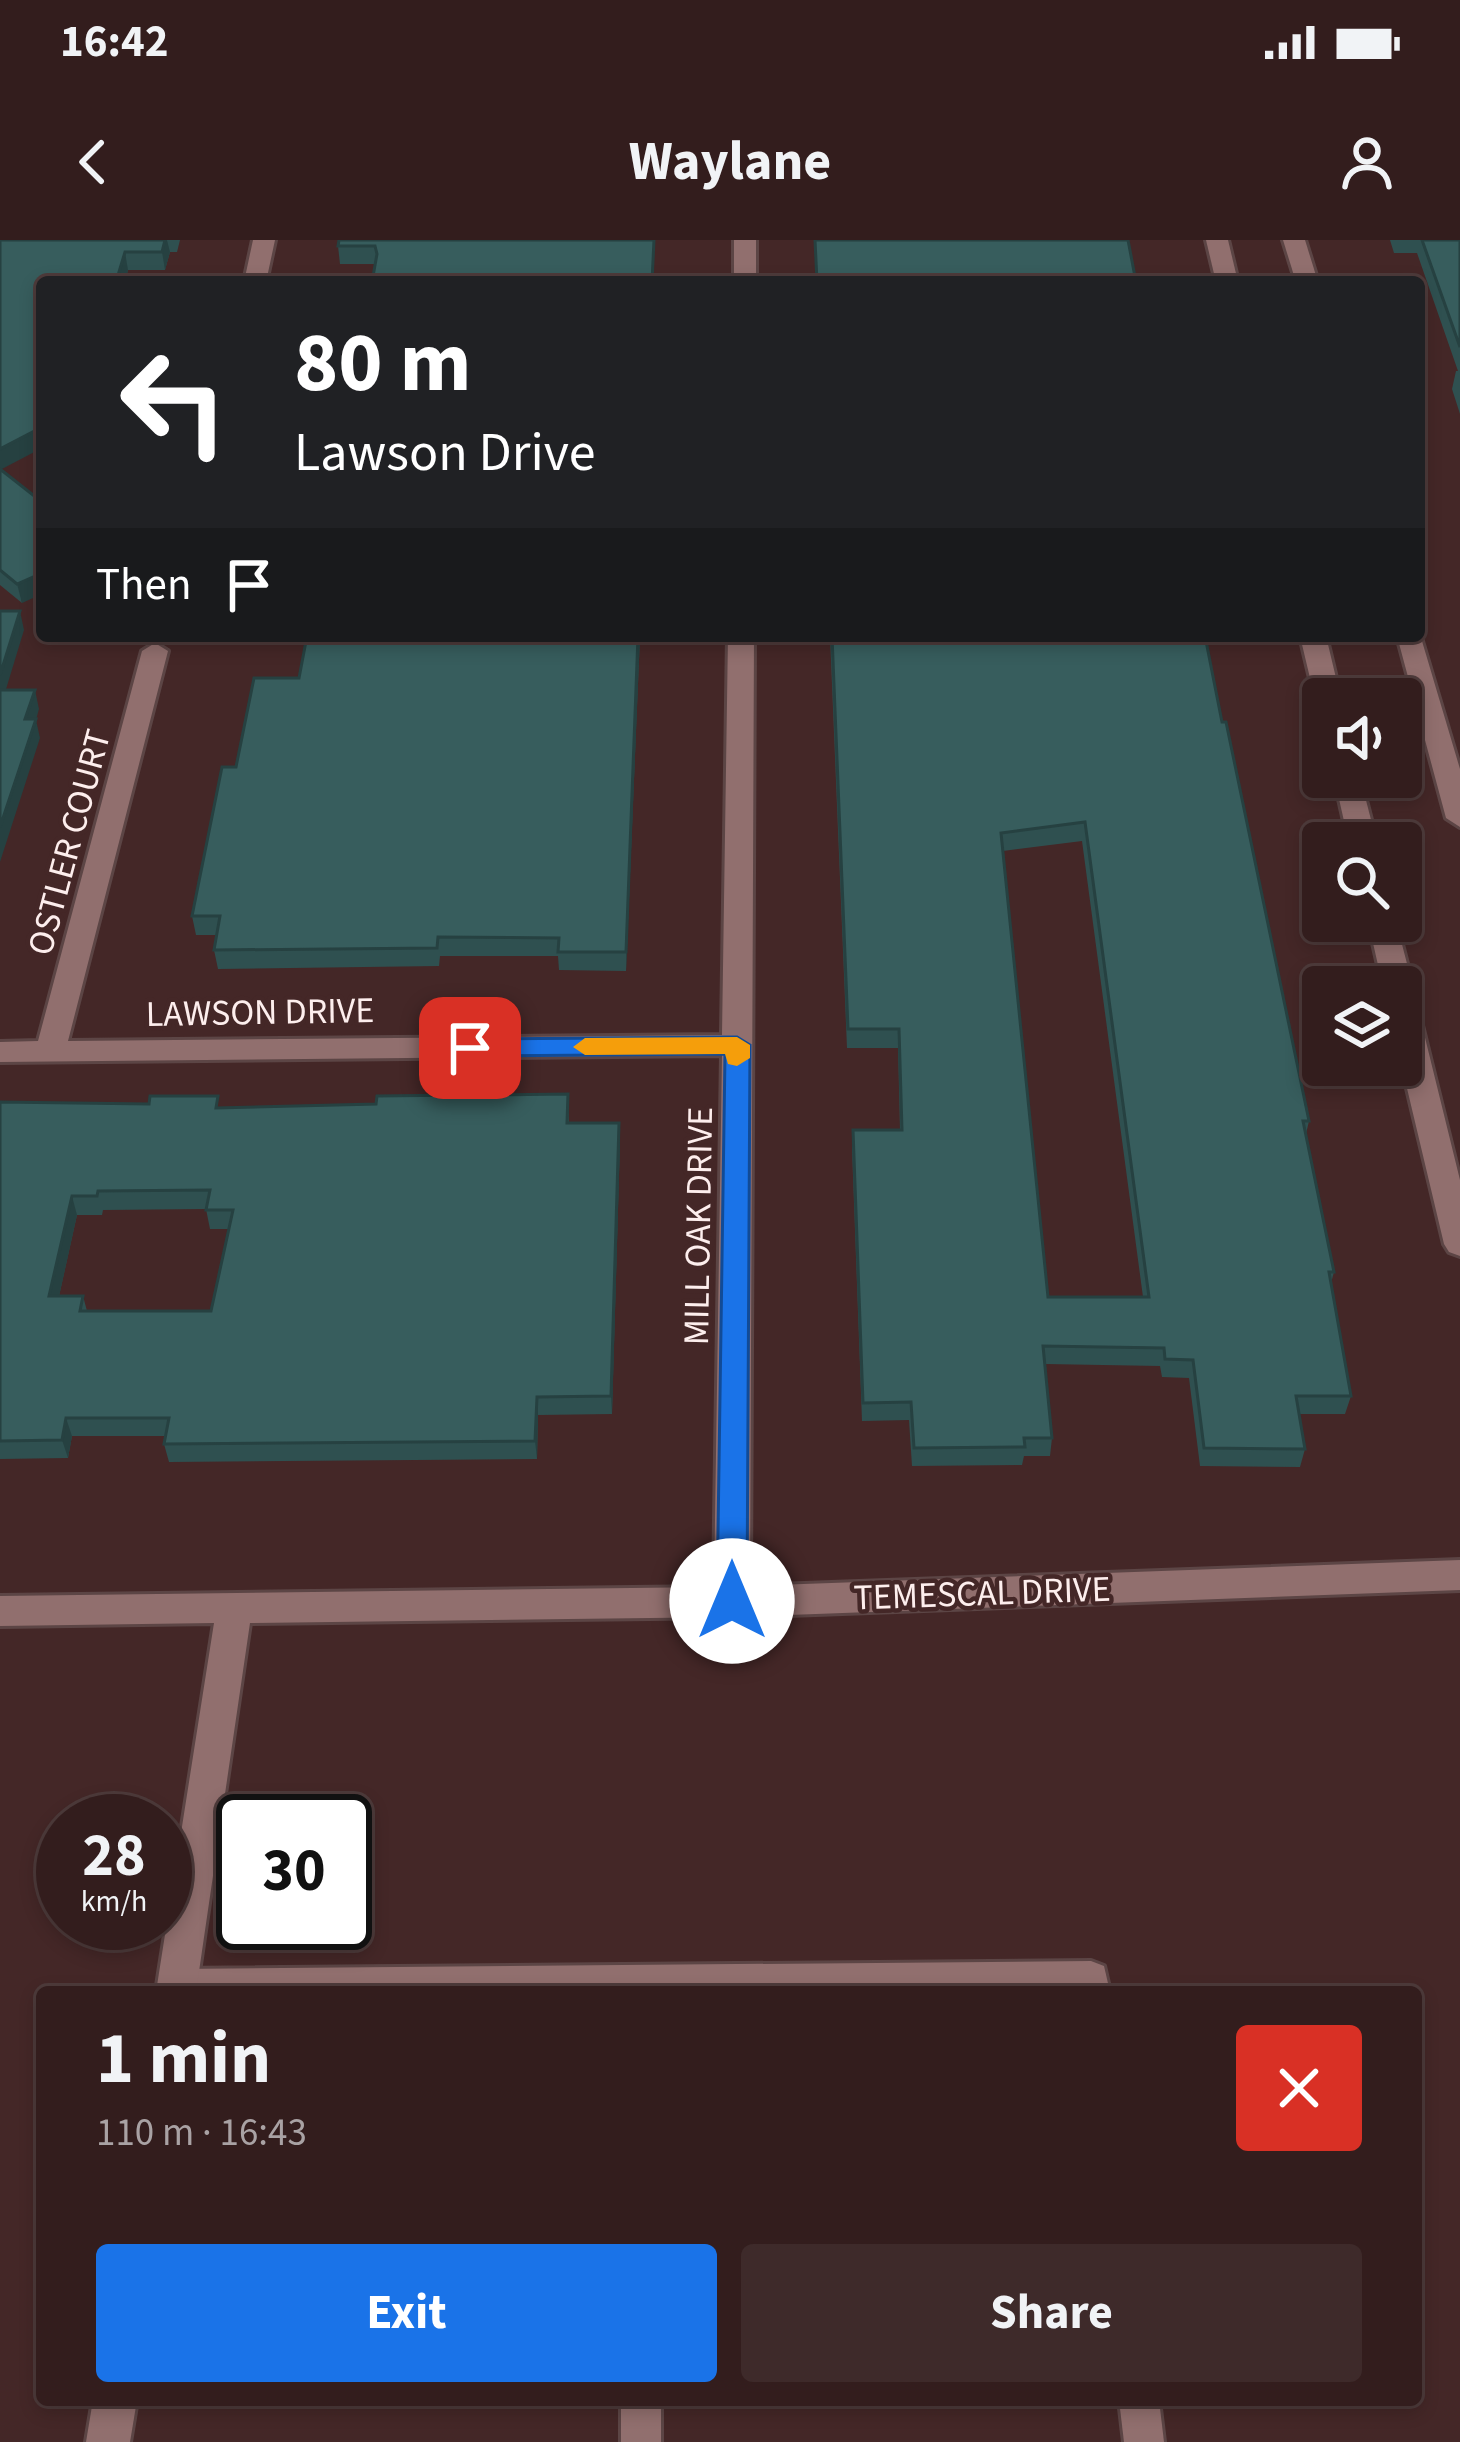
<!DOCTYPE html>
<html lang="en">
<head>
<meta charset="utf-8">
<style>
	:root { --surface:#331d1d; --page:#3e2a2a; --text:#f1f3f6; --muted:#a9a2a4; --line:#4e3b3b; --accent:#1a73e8 }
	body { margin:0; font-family:"Source Sans 3",sans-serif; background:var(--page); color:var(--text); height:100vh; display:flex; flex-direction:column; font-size:45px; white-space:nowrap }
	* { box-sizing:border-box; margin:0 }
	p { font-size:39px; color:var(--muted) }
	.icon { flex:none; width:66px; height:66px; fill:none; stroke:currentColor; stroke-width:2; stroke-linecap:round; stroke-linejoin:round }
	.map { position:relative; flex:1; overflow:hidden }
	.drawer { position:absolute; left:36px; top:1746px; width:1386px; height:420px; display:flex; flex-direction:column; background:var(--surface); border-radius:12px; box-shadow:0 6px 18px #0003,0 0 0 3px var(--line) }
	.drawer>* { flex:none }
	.banner { position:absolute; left:36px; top:36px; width:1389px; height:366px; border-radius:12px; box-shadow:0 6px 18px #0003,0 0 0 3px var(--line); background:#202124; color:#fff; overflow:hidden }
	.controls { position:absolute; left:1302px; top:438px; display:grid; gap:24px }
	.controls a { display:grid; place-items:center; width:120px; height:120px; border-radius:12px; background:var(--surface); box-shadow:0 6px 18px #0003,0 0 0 3px var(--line); font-size:60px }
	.speed { position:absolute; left:36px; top:1554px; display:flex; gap:24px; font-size:60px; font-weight:700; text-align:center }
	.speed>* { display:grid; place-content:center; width:156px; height:156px; border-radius:50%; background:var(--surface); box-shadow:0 6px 18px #0003,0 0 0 3px var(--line); line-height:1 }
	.speed small { font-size:30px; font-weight:400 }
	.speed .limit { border:6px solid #111; border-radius:18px; background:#fff; color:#111 }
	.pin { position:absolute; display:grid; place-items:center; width:102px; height:102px; color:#fff; margin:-51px; border-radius:24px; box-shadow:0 6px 18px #0006 }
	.me { position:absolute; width:132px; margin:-66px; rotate:0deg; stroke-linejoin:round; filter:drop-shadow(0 0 9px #0008) }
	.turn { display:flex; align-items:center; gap:42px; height:252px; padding:0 60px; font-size:54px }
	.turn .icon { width:156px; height:156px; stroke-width:2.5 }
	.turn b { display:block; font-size:84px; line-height:102px }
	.then { display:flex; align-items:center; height:114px; padding:0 60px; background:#0003; gap:24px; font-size:45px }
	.round { display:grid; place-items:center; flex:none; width:126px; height:126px; border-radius:12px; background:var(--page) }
	.summary { display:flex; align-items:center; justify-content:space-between; height:204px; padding:0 60px }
	h1 { font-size:72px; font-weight:700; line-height:90px }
	.action { display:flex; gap:24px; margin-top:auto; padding:24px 60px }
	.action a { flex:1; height:138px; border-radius:12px; background:var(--accent); color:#fff; font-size:48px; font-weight:700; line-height:138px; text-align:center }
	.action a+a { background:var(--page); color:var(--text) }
	.status { display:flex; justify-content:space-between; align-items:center; height:84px; padding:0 60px; background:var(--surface); direction:ltr }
	.status svg { height:33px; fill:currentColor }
	header { display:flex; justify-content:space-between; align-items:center; height:156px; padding:0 60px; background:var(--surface); font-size:54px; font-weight:700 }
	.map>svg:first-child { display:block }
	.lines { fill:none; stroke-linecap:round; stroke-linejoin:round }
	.service-casing { stroke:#5c4545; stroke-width:6 }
	.minor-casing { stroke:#5c4545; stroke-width:6 }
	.tertiary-casing { stroke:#5c4545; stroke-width:6 }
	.service { fill:#916f6e; fill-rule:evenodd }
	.minor { fill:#916f6e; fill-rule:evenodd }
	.tertiary { fill:#916f6e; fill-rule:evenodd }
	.wall { fill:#2f5050; fill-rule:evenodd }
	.shaded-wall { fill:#264141 }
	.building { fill:#375d5d; stroke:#264141; stroke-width:3; fill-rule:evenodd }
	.route { fill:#1a73e8; stroke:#114b97; stroke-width:3 }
	.slow { fill:#f59e0b }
	.labels { text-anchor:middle; stroke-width:9; stroke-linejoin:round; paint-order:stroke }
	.street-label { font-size:36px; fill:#fdeeed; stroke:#442727 }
</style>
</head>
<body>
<div class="status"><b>16:42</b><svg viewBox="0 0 49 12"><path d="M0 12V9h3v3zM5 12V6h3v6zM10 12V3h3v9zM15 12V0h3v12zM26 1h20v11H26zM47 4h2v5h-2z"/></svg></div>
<header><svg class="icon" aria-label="back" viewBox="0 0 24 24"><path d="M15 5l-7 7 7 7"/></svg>Waylane<svg class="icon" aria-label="person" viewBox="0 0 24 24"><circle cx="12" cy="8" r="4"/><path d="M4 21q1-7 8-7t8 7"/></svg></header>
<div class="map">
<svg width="1460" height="2202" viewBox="0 0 1460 2202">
	<rect width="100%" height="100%" fill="#442727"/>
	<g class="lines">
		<!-- service casing -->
		<g class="service-casing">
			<g id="service">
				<path d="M1091,1721L1104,1726L1110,1752H162L159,1746L164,1734L177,1729Z"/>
				<rect x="621" y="2160" width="40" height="42"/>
				<path d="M1119,2160H1159L1164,2202H1124Z"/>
			</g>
		</g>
		<!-- minor casing -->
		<g class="minor-casing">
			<g id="minor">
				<path d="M253,0H275L266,42H244Z"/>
				<rect x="734" y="0" width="22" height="42"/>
				<path d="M728,396H754L750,1346L1460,1320V1350L732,1377L250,1383L196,1752H156L214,1383L0,1386V1356L714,1347L722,815L0,822V802L38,801L142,411L155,403L168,411L68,801L722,795Z"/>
				<path d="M93,2160H137L130,2202H86Z"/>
			</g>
		</g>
		<!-- tertiary casing -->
		<g class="tertiary-casing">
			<g id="tertiary">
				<path d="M1206,0H1228L1238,42H1216Z"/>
				<path d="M1283,0H1305L1318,42H1296Z"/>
				<path d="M1419,391L1460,529V587L1446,578L1397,396H1419Z"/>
				<path d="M1300,396H1326L1341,459H1323V466L1315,459Z"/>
				<path d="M1334,537H1360L1377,603H1349Z"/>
				<path d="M1368,681H1396L1413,747L1409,753L1416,761L1460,940V1016L1449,1012L1444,1004L1401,823V747H1383Z"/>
			</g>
		</g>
		<!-- service -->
		<use href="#service" class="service"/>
		<!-- minor -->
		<use href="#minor" class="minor"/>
		<!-- tertiary -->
		<use href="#tertiary" class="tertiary"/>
	</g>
	<!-- wall -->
	<g class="wall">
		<path d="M0,0H180L177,12H170L165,30H128L125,42H42L1,229L22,363L0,345Z"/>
		<path d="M655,0L375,24H340L338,6Z"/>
		<path d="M1390,0H1460V174L1452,149L1456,131H1458L1417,13H1394Z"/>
		<path d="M307,396H640L626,731L559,730L558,716H440L439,726L218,729L214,710L217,695H196L192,676L236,527L299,438Z"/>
		<path d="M830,396H1205L1222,482L1309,881L1306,894L1334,1032L1331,1043L1351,1156L1345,1174H1299L1305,1209L1300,1227L1200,1226L1189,1138L1162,1137L1160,1126L1045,1124L1052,1198L1050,1216H1024L1022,1225L912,1226L909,1180L862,1181L852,909L853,890H900L898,808H847ZM1082,601L1143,1057H1048L1003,611Z"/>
		<path d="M568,854L569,883L620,902L612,1174L538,1175L537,1219L169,1222L164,1204L166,1196H72L68,1218L0,1219V862L220,868L376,864ZM206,969L210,989H229L211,1071H87L83,1056H59L77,975H102L103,970Z"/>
	</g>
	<!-- shaded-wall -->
	<g class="shaded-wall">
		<path d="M165,0H167L170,12L165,30L162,12Z"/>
		<path d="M125,12L128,30L125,42H116Z"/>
		<path d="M42,187V208L0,230V209Z"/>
		<path d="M42,333V354L22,363L17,344Z"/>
		<path d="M20,371L24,390L0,469V435Z"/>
		<path d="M638,396H640L626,731V712Z"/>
		<path d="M35,450L39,469L36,480L40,498L0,622V587L25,479Z"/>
		<path d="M619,883L620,902L612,1174L611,1156Z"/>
		<path d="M72,956L77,975L55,1075L49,1056Z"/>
		<path d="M537,1157L538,1175L537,1219L535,1201Z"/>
		<path d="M66,1178L72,1196L68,1218L62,1200Z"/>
	</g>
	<!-- building -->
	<g class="building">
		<path d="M0,0H165L162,12H125L116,42H42V187L0,209Z"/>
		<path d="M339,0H654L652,42H372L377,14L375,6H338Z"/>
		<path d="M815,0H1128L1136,42H817Z"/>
		<path d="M1422,0H1460V107Z"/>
		<path d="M0,229L42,262V333L17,344L0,330Z"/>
		<path d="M0,371H20L0,435Z"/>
		<path d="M307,396H638L626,712H558L559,698L438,697L437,708L214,710L220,676H192L222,527H236L254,438H299Z"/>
		<path d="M832,396H1205L1222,482H1226L1309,881H1303L1334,1032H1329L1351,1156H1296L1305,1209L1204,1208L1193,1120L1165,1119L1164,1108L1043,1106L1052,1198H1024L1025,1207L914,1208L911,1162L863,1163L853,890H902L899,789H848ZM1085,582L1149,1057H1048L1001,593Z"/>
		<path d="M0,450H35L25,479H36L0,587Z"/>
		<path d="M568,854L567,883H619L611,1156L537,1157L535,1201L164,1204L169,1178H66L62,1200L0,1201V862L149,864L150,856H218L216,868L376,864L377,856ZM210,950L206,970H233L211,1071H80L83,1056H49L72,956H97L98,951Z"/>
	</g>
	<!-- route -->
	<path class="route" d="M737,797L750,805L747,1361L742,1370L732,1374L722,1370L717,1361L725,814L470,816L458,808L470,799Z"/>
	<!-- slow -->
	<path class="slow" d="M737,797L750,805V818L737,826L728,824L725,814L585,815L573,807L585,798Z"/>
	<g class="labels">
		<!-- street labels -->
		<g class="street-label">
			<text transform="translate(68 602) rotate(-75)" y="13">OSTLER COURT</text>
			<text transform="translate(260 771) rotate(-1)" y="13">LAWSON DRIVE</text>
			<text transform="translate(697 986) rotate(-89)" y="13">MILL OAK DRIVE</text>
			<text transform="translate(982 1352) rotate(-2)" y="13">TEMESCAL DRIVE</text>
		</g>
	</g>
</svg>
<div class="controls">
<a><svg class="icon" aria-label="sound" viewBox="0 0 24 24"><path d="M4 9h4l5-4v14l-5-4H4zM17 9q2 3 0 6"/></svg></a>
<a><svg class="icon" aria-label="search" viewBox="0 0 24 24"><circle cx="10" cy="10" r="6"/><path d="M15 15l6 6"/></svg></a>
<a><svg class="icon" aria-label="layers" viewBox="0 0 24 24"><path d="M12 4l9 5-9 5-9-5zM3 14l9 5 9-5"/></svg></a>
</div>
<div class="speed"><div>28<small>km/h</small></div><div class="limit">30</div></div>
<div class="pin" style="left:470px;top:808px;background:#d93025"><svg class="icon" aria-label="arrive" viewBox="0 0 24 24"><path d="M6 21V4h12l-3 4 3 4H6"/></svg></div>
<svg class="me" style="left:732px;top:1361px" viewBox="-20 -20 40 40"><circle r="19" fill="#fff"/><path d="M0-13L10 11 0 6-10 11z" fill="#1a73e8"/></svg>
<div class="banner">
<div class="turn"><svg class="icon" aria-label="left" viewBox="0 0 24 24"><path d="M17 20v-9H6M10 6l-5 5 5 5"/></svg><div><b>80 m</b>Lawson Drive</div></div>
<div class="then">Then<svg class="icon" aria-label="arrive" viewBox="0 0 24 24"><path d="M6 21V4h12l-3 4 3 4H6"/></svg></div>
</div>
<section class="drawer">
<div class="summary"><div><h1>1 min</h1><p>110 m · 16:43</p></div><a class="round" style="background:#d93025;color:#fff"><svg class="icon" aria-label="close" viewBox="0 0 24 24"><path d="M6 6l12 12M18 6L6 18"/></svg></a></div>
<div class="action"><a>Exit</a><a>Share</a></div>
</section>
</div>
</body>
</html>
